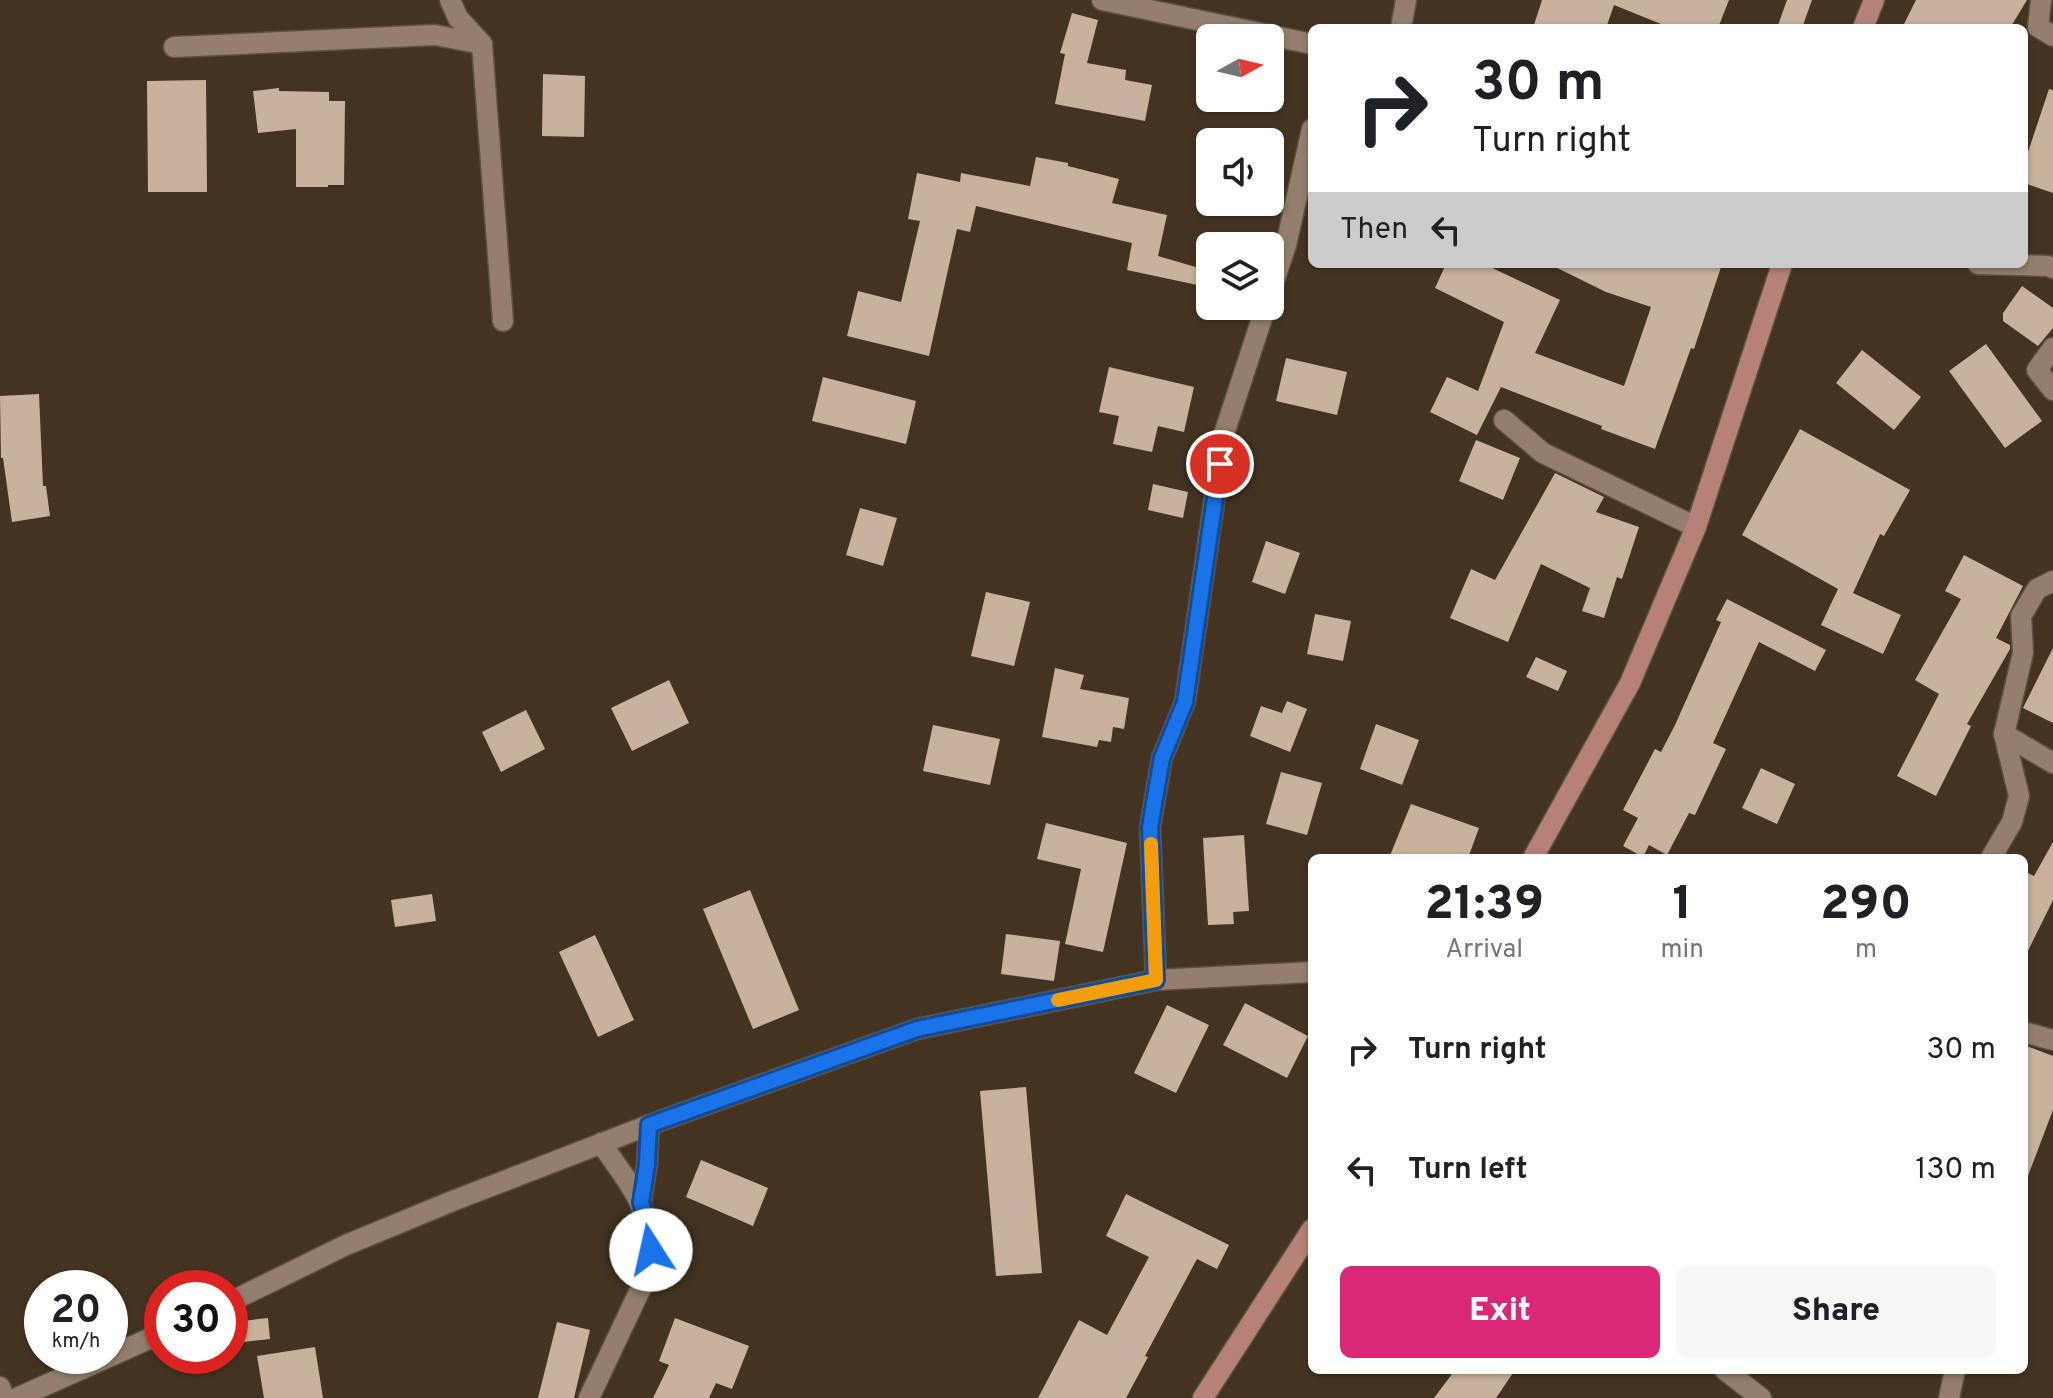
<!DOCTYPE html>
<html lang="en">
<head>
<meta charset="utf-8">
<style>
	:root { --surface:#fff; --page:#f6f6f6; --text:#202124; --muted:#757577; --accent:#db2777 }
	body { margin:0; font-family:Overpass,sans-serif; background:var(--page); color:var(--text); height:100vh; display:flex; flex-direction:column; font-size:30px; white-space:nowrap }
	* { box-sizing:border-box; margin:0 }
	p { font-size:26px; color:var(--muted) }
	.icon { flex:none; width:44px; height:44px; fill:none; stroke:currentColor; stroke-width:2; stroke-linecap:round; stroke-linejoin:round }
	.map { position:relative; flex:1; overflow:hidden }
	.details { position:absolute; left:1308px; top:854px; width:720px; height:520px; display:flex; flex-direction:column; background:var(--surface); border-radius:12px; box-shadow:0 2px 6px #0004 }
	.details>* { flex:none }
	.hud { position:absolute; left:1308px; top:24px; width:720px; height:244px; border-radius:12px; box-shadow:0 2px 6px #0004; background:#fff; color:var(--text); overflow:hidden }
	.needle { width:52px; rotate:82deg }
	.tools { position:absolute; left:1196px; top:24px; display:grid; gap:16px }
	.tools a { display:grid; place-items:center; width:88px; height:88px; border-radius:12px; background:var(--surface); box-shadow:0 2px 6px #0004; font-size:40px }
	.speed { position:absolute; left:24px; top:1270px; display:flex; gap:16px; font-size:40px; font-weight:700; text-align:center }
	.speed>* { display:grid; place-content:center; width:104px; height:104px; border-radius:50%; background:var(--surface); box-shadow:0 2px 6px #0004; line-height:1 }
	.speed small { font-size:20px; font-weight:400 }
	.speed .limit { border:12px solid #d22; background:#fff; color:#111 }
	.pin { position:absolute; display:grid; place-items:center; width:68px; height:68px; color:#fff; margin:-34px; border:4px solid #fff; border-radius:50%; box-shadow:0 2px 8px #0007 }
	.me { position:absolute; width:88px; margin:-44px; rotate:350deg; stroke-linejoin:round; filter:drop-shadow(0 0 6px #0008) }
	.turn { display:flex; align-items:center; gap:28px; height:168px; padding:0 32px; font-size:36px }
	.turn .icon { width:104px; height:104px; stroke-width:2.5 }
	.turn b { display:block; font-size:56px; line-height:68px }
	.then { display:flex; align-items:center; height:76px; padding:0 32px; background:#0003; gap:16px; font-size:30px }
	.eta { display:flex; justify-content:space-evenly; align-items:center; height:136px; text-align:center }
	.eta b { font-size:48px; font-weight:800; line-height:56px }
	.cta { display:flex; gap:16px; margin-top:auto; padding:16px 32px }
	.cta a { flex:1; height:92px; border-radius:12px; background:var(--accent); color:#fff; font-size:32px; font-weight:800; line-height:92px; text-align:center }
	.cta a+a { background:var(--page); color:var(--text) }
	ul { padding:0; list-style:none }
	li { display:flex; align-items:center; gap:24px; height:120px; padding:0 32px }
	li div { flex:1 }
	li b { display:block; font-size:30px }
	li em { font-style:normal }
	.map>svg:first-child { display:block }
	.building { fill:#c8b29d }
	.lines { fill:none; stroke-linecap:round; stroke-linejoin:round }
	.minor-casing { stroke:#5e4f3f; stroke-width:23 }
	.major-casing { stroke:#5e4f3f; stroke-width:23 }
	.minor { stroke:#937f6b; stroke-width:20 }
	.major { stroke:#b68177; stroke-width:20 }
	.route-casing { stroke:#114b97; stroke-width:20 }
	.route { stroke:#1a73e8; stroke-width:14 }
	.slow { stroke:#f59e0b; stroke-width:14 }
</style>
</head>
<body>
<div class="map">
<svg width="2053" height="1398" viewBox="0 0 2053 1398">
	<rect width="100%" height="100%" fill="#443321"/>
	<!-- building -->
	<g class="building">
		<path d="M1542,0H1729L1718,28H1671L1614,5L1606,28H1533Z"/>
		<path d="M1787,0H1812L1802,28H1777Z"/>
		<path d="M1916,0H2027L2010,28H1902Z"/>
		<path d="M1072,13L1098,20L1087,63L1126,70L1125,80L1152,85L1145,121L1055,104L1065,54L1060,53Z"/>
		<path d="M543,74L585,76L584,137L542,136Z"/>
		<path d="M206,80L207,192H148L147,81Z"/>
		<path d="M279,88V91L329,92V101H345L344,185H328V187H296V129L258,133L253,91Z"/>
		<path d="M2049,89L2053,90V193L2024,183V164Z"/>
		<path d="M1036,157L1068,163V166L1119,179L1112,203L1167,215L1158,256L1206,270L1202,286L1127,270L1132,243L976,206L970,232L957,229L929,356L847,336L858,291L901,302L920,221L908,219L917,173L960,182L961,173L1030,186Z"/>
		<path d="M1446,264H1484L1560,300L1535,353L1624,386L1651,307L1606,292L1549,264H1722L1694,349L1691,348L1655,449L1601,429L1602,426L1501,387L1477,435L1430,412L1447,377L1478,391L1504,322L1435,288Z"/>
		<path d="M2022,286L2053,308V328L2038,346L2003,321V313Z"/>
		<path d="M1986,344L2042,421L2005,448L1949,371Z"/>
		<path d="M1862,350L1921,397L1894,430L1836,383Z"/>
		<path d="M1286,358L1347,372L1337,415L1276,401Z"/>
		<path d="M1109,367L1194,387L1184,432L1158,426L1152,452L1113,444L1119,416L1099,412Z"/>
		<path d="M823,377L916,401L906,444L812,421Z"/>
		<path d="M39,394L43,486H46L50,516L12,522L3,458H1L0,396Z"/>
		<path d="M1800,429L1910,490L1884,536L1880,534L1853,593L1901,615L1883,654L1821,625L1838,589L1742,535Z"/>
		<path d="M1476,440L1520,458L1503,500L1459,481Z"/>
		<path d="M1555,473L1604,497L1596,512L1639,527L1622,579L1617,577L1604,618L1582,611L1590,588L1541,564L1508,642L1450,618L1471,569L1495,580Z"/>
		<path d="M1153,484L1188,492L1183,518L1148,510Z"/>
		<path d="M860,508L897,518L883,566L846,555Z"/>
		<path d="M1266,541L1300,553L1285,594L1252,582Z"/>
		<path d="M1964,555L2023,586L1996,638L2010,645V649L1967,724L1971,726L1936,796L1897,776L1939,694L1915,680L1961,599L1945,591Z"/>
		<path d="M986,592L1030,602L1014,666L971,656Z"/>
		<path d="M1727,599L1826,650L1815,671L1759,642L1713,743L1726,749L1695,815L1689,813L1667,855L1649,845L1643,857L1623,846L1638,818L1623,810L1655,749L1661,752L1675,725L1721,622L1716,620Z"/>
		<path d="M1315,614L1351,621L1343,661L1307,654Z"/>
		<path d="M2053,648V723L2023,708Z"/>
		<path d="M1536,657L1567,671L1558,691L1526,677Z"/>
		<path d="M1055,668L1084,675L1080,689L1129,698L1124,729L1113,727L1111,742L1099,740L1097,747L1042,737Z"/>
		<path d="M669,680L689,723L632,751L611,708Z"/>
		<path d="M1287,701L1307,709L1290,752L1250,736L1261,706L1282,713Z"/>
		<path d="M526,710L545,749L501,772L482,732Z"/>
		<path d="M1376,724L1419,740L1402,785L1360,769Z"/>
		<path d="M933,725L1000,739L990,785L923,771Z"/>
		<path d="M1761,768L1795,784L1777,824L1742,808Z"/>
		<path d="M1281,772L1322,783L1307,835L1266,824Z"/>
		<path d="M1411,804L1479,828L1468,858H1389Z"/>
		<path d="M1046,823L1127,843L1103,952L1065,944L1081,869L1037,859Z"/>
		<path d="M1244,835L1249,911L1233,912L1234,924L1208,925L1203,838Z"/>
		<path d="M2053,842V900L2024,959V871L2034,876Z"/>
		<path d="M750,890L799,1010L753,1029L703,909Z"/>
		<path d="M432,894L436,921L395,927L391,900Z"/>
		<path d="M1006,934L1060,941L1054,981L1001,974Z"/>
		<path d="M595,935L634,1020L598,1037L559,952Z"/>
		<path d="M1245,1003L1308,1036L1287,1078L1223,1045Z"/>
		<path d="M1167,1005L1209,1025L1176,1093L1134,1073Z"/>
		<path d="M2024,1045L2053,1056V1110L2026,1181H2024Z"/>
		<path d="M1026,1087L1042,1273L996,1276L980,1091Z"/>
		<path d="M701,1160L768,1188L753,1226L686,1197Z"/>
		<path d="M1126,1194L1229,1245L1217,1269L1197,1259L1145,1356L1148,1357L1126,1398H1038L1079,1320L1107,1335L1149,1257L1106,1236Z"/>
		<path d="M268,1318L270,1339L244,1342L242,1321Z"/>
		<path d="M675,1318L749,1346L732,1389L716,1383L709,1398H653L669,1365L659,1361Z"/>
		<path d="M557,1322L590,1330L574,1398H538Z"/>
		<path d="M315,1347L323,1398H264L257,1356Z"/>
		<path d="M1455,1370H1515L1496,1398H1434Z"/>
	</g>
	<g class="lines">
		<!-- minor casing -->
		<g class="minor-casing">
			<g id="minor">
				<path d="M450,0L458,18L482,44L503,321"/>
				<path d="M1102,0L1312,44"/>
				<path d="M2041,0L2038,27L2053,36"/>
				<path d="M1401,28L1406,0"/>
				<path d="M174,47L435,35L482,44"/>
				<path d="M1978,264L2048,266L2053,268"/>
				<path d="M1270,293L1286,245L1312,129"/>
				<path d="M2053,348L2037,370L2053,390"/>
				<path d="M1504,420L1543,453L1696,527"/>
				<path d="M2004,734L2053,763"/>
				<path d="M1991,858L2012,822L2019,796L2004,734L2023,653L2021,616L2037,589L2053,581"/>
				<path d="M1156,980L1150,827L1162,758L1185,702L1224,434L1266,306"/>
				<path d="M2024,1032L2053,1040"/>
				<path d="M641,1202L647,1164L649,1125"/>
				<path d="M230,1302L346,1245L450,1202L649,1125L917,1029L1156,980L1312,972"/>
				<path d="M1725,1370L1761,1398"/>
				<path d="M0,1387L4,1398"/>
				<path d="M17,1398L162,1333"/>
				<path d="M589,1398L649,1271C654,1209 634,1191 601,1143"/>
				<path d="M1949,1398L1955,1370"/>
			</g>
		</g>
		<!-- major casing -->
		<g class="major-casing">
			<g id="major">
				<path d="M1863,28L1874,0"/>
				<path d="M1533,858L1630,683L1696,527L1782,264"/>
				<path d="M1203,1398L1312,1229"/>
			</g>
		</g>
		<!-- minor -->
		<use href="#minor" class="minor"/>
		<!-- major -->
		<use href="#major" class="major"/>
	</g>
	<g class="lines">
		<!-- route casing -->
		<g class="route-casing">
			<path id="route" d="M651,1250L649,1231L641,1202L647,1164L649,1125L917,1029L1156,980L1150,827L1162,758L1185,702L1220,464"/>
		</g>
		<!-- route -->
		<use href="#route" class="route"/>
		<!-- slow -->
		<path class="slow" d="M1058,1000L1156,980L1151,844"/>
	</g>
</svg>
<div class="tools">
<a><svg class="needle" viewBox="-14 -14 28 28"><path d="M0-13l5 13h-10z" fill="#e53935"/><path d="M0 13l5-13h-10z" fill="#757577"/></svg></a>
<a><svg class="icon" aria-label="sound" viewBox="0 0 24 24"><path d="M4 9h4l5-4v14l-5-4H4zM17 9q2 3 0 6"/></svg></a>
<a><svg class="icon" aria-label="layers" viewBox="0 0 24 24"><path d="M12 4l9 5-9 5-9-5zM3 14l9 5 9-5"/></svg></a>
</div>
<div class="speed"><div>20<small>km/h</small></div><div class="limit">30</div></div>
<div class="pin" style="left:1220px;top:464px;background:#d93025"><svg class="icon" aria-label="arrive" viewBox="0 0 24 24"><path d="M6 21V4h12l-3 4 3 4H6"/></svg></div>
<svg class="me" style="left:651px;top:1250px" viewBox="-20 -20 40 40"><circle r="19" fill="#fff"/><path d="M0-13L10 11 0 6-10 11z" fill="#1a73e8"/></svg>
<div class="hud">
<div class="turn"><svg class="icon" aria-label="right" viewBox="0 0 24 24"><path d="M7 20v-9h11M14 6l5 5-5 5"/></svg><div><b>30 m</b>Turn right</div></div>
<div class="then">Then<svg class="icon" aria-label="left" viewBox="0 0 24 24"><path d="M17 20v-9H6M10 6l-5 5 5 5"/></svg></div>
</div>
<section class="details">
<div class="eta">
<div><b>21:39</b><p>Arrival</p></div>
<div><b>1</b><p>min</p></div>
<div><b>290</b><p>m</p></div>
</div>
<ul>
<li><svg class="icon" aria-label="right" viewBox="0 0 24 24"><path d="M7 20v-9h11M14 6l5 5-5 5"/></svg><div><b>Turn right</b></div><em>30 m</em></li>
<li><svg class="icon" aria-label="left" viewBox="0 0 24 24"><path d="M17 20v-9H6M10 6l-5 5 5 5"/></svg><div><b>Turn left</b></div><em>130 m</em></li>
</ul>
<div class="cta"><a>Exit</a><a>Share</a></div>
</section>
</div>
</body>
</html>
